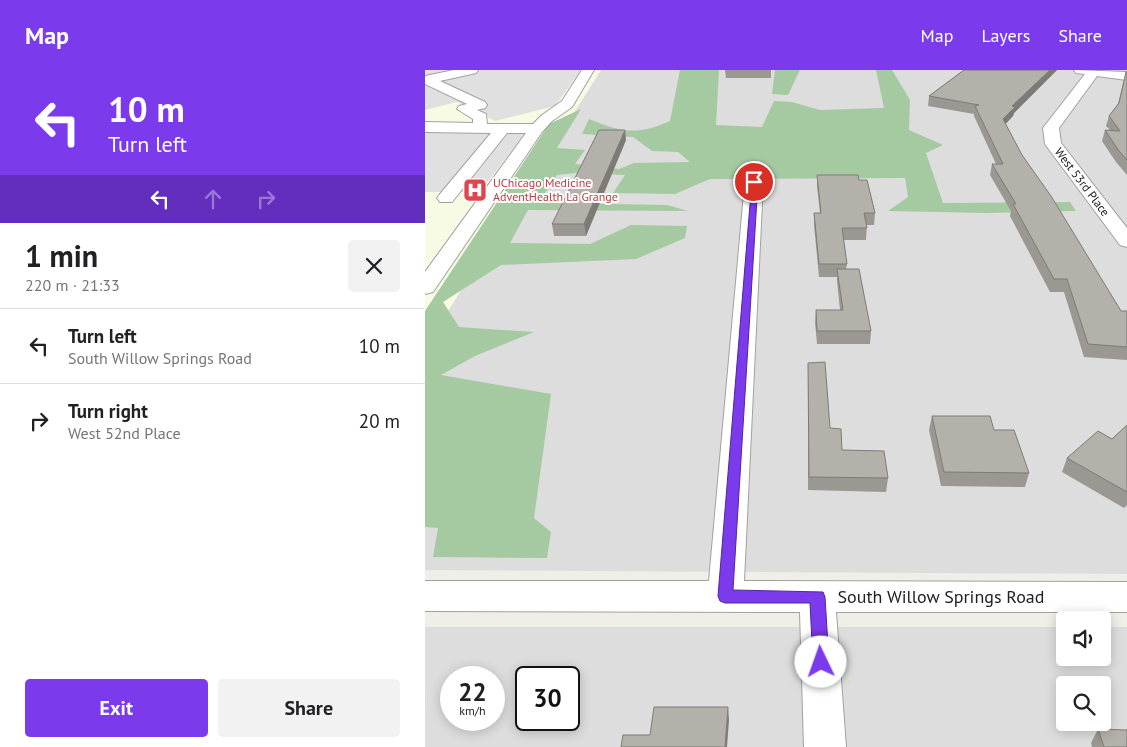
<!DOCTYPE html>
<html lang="en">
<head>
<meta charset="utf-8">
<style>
	:root { --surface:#fff; --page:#f2f2f2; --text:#202124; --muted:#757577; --line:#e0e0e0; --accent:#7c3aed }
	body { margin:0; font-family:"PT Sans",sans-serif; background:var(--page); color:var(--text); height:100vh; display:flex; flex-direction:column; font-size:19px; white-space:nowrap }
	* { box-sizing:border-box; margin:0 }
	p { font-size:16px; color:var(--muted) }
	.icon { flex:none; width:28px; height:28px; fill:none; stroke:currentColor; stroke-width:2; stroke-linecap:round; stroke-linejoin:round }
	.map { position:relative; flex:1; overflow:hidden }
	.side { display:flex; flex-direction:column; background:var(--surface); width:425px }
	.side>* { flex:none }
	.guide { background:#7c3aed; color:#fff; overflow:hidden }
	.tools { position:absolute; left:631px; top:541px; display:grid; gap:10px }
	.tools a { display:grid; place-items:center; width:55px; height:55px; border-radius:5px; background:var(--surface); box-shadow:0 2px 12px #0003; font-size:25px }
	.speed { position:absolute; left:15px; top:596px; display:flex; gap:10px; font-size:25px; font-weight:700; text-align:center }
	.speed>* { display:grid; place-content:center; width:65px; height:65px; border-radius:50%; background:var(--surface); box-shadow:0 2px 12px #0003; line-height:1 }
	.speed small { font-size:12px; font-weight:400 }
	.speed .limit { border:2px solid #111; border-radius:8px; background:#fff; color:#111 }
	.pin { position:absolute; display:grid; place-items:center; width:42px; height:42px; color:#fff; margin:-21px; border:2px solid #fff; border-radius:50%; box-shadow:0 1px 5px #0007 }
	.me { position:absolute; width:55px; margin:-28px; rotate:357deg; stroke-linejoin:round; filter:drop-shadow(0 0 4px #0008) }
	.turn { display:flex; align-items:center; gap:18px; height:105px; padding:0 25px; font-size:22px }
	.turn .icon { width:65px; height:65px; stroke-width:2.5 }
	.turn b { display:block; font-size:35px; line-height:42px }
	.lanes { display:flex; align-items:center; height:48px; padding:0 25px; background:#0003; justify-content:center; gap:25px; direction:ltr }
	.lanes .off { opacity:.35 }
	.round { display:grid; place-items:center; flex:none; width:52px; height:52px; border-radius:5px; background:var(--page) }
	.head { display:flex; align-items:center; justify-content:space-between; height:85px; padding:0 25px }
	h1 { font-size:30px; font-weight:700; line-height:38px }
	.action { display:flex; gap:10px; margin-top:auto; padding:10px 25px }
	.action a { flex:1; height:58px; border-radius:5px; background:var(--accent); color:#fff; font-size:20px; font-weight:700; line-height:58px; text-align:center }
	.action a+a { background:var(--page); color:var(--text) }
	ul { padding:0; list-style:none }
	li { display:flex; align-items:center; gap:15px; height:75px; padding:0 25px; border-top:1px solid var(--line) }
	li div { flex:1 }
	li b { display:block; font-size:19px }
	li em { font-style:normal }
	header { display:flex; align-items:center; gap:30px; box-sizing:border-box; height:70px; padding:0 25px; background:var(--accent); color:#fff }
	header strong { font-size:24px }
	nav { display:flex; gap:28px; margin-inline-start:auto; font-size:18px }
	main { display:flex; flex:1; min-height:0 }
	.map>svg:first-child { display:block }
	.residential { fill:#ddd; fill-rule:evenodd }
	.education { fill:#f7fbe4 }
	.forest { fill:#a5c9a1 }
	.parking { fill:#e0e0e0 }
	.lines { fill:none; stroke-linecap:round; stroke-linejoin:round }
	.minor-casing { stroke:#a1a1a1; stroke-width:2 }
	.minor { fill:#fff; fill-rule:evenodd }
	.wall { fill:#9b9792 }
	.shaded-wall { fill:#7e7b77 }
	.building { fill:#b4b0aa; stroke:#7e7b77 }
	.route { fill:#7c3aed; stroke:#51269a }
	.labels { text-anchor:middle; stroke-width:4; stroke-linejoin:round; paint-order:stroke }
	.far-street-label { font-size:12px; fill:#202020; stroke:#fff }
	.far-health-label { font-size:12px; fill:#be3a42; stroke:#fff; text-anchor:start }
	.near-street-label { font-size:18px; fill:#202020; stroke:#fff }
</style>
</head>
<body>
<header>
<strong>Map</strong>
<nav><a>Map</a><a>Layers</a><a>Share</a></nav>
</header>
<main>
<section class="side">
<div class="guide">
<div class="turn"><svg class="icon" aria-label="left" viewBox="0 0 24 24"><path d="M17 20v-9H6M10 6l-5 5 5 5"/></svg><div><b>10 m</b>Turn left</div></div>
<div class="lanes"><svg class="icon" aria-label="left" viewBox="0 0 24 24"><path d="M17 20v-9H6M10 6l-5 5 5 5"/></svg><svg class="icon off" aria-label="ahead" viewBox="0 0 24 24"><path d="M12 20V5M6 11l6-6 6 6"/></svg><svg class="icon off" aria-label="right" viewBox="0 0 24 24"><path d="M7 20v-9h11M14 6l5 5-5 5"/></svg></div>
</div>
<div class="head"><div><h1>1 min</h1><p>220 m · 21:33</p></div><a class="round"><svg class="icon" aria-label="close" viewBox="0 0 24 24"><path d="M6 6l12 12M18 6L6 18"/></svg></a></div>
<ul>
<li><svg class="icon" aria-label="left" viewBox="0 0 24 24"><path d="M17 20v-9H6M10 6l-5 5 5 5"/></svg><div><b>Turn left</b><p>South Willow Springs Road</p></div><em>10 m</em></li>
<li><svg class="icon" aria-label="right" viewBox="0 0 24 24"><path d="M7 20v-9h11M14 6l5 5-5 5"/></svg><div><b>Turn right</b><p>West 52nd Place</p></div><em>20 m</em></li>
</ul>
<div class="action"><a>Exit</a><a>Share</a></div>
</section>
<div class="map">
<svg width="702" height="677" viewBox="0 0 702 677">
	<rect width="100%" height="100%" fill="#efeee7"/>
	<!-- residential -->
	<g class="residential">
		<path d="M176,0H702V504L0,500V277Z"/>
		<path d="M0,557H640V588H678V557H702V677H0ZM26,608H69V650H26ZM101,608H144V650H101ZM640,615H678V652H640Z"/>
	</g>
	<!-- education -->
	<path class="education" d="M0,0H176L0,277Z"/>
	<!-- forest -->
	<g class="forest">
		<path d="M255,0H294L291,55L337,57L349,31L367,32L395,40L459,38L451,0H467L485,30L484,60L518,75L501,83L518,133L645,132L651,141L561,143L463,141L483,127L480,108L285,109L250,124L188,123L200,105L151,103L132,105L118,126L131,133L242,135L263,141L103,140L85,173L165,174L206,155L262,156L260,168L211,189L76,195L18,232L34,257L109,262L50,286L16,305L126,324L109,448L126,462L122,488L8,487L13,458L0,457V241L124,54L156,39L132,78L160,80L150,94L194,99L209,93L265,92L253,82L227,81L208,67L157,64L164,49C195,62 213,66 245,51Z"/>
		<path d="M350,0H375L363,25L347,24Z"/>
	</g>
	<!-- parking -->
	<g class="parking">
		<path d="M0,0H156L130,36L70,51L32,32L0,40Z"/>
		<path d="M0,61L101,62L55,122H0Z"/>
	</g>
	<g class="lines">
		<!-- minor casing -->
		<g class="minor-casing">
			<g id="minor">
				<path d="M29,0H53L51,3L15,11L60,32L62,35L60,38L52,40L61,44L62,54H108L117,45L137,31L157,0H169L147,37L127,51L117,62L8,222L0,224V202L101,63H82L27,132H15L12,128L15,124L66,63L0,62V52L48,53V49L32,39L34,36L42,34L0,14V6Z"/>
				<path d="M649,0L702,2V10L672,6L634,58L636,73L702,158V177L695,175L620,74L618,58L660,4L651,3Z"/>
				<path d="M329,107L335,108L338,112L319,511L702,512V542H411L421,677H379L375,542L0,541V511H284L320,112L323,108Z"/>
			</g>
		</g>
		<!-- minor -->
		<use href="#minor" class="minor"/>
	</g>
	<!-- wall -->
	<g class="wall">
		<path d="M300,0H346V8H301Z"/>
		<path d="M539,0H632L589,43L588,46L580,54L597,85L696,241H702V290L659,287L639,222H625L585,146L586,141L565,105L567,94H571L549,46V44L503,36L504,26Z"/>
		<path d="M701,2H702V105L691,92L677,71L680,60H685L681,56L684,46L693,34Z"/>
		<path d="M201,70L161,166H129L127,154Z"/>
		<path d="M392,105L434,110L450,143L449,155H442L441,170H418L422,194L421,199L446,261L445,274H392L390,252L391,240H415L412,211V207H394L389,155V143H395L392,116Z"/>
		<path d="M383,293L405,358L417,380L463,408L461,422L383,420Z"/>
		<path d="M507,346L569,360L604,403L600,417L516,416L504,360Z"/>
		<path d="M702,355V435L699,438L637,402L642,388L687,369Z"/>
		<path d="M673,659L702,677H667L666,673Z"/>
	</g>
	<!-- shaded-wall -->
	<g class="shaded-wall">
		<path d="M625,0H632L589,43L588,46L576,59L578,49L587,36Z"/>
		<path d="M200,60L201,70L161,166L159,154Z"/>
		<path d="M303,637L304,650L302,677H300Z"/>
	</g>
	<!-- building -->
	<g class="building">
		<path d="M539,0H625L587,36L590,37L578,49L597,85L626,126L696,241H702V277L663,274L642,209H629L588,134H591L567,94H578L550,36L554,35L504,26Z"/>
		<path d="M701,2H702V90L694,81L680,60L695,61L684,46L694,33Z"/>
		<path d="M174,60H200L159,154H127Z"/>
		<path d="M392,105H433L434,110H442L450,143H439L442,158H417L422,194H394L389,143H396Z"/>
		<path d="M412,199H434L446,261H392L391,240H418Z"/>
		<path d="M400,292L405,358L416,359L417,380L459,381L463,408L384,407L383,293Z"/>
		<path d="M507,346H565L569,360H589L604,403L519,402Z"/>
		<path d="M702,355V422L642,388L673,361L687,369Z"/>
		<path d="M229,637H303L300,677H196L198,665H225Z"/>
		<path d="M673,659L702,660V677H679Z"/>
	</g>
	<!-- route -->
	<path class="route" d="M327,110L333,112L308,520L398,522L400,527L404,592L401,597L396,599L390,597L388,592L385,533H300L295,531L293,526Z"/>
	<!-- icons -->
	<defs>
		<g id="hospital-square" transform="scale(1.25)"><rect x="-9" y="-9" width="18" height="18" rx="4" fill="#e0444e" stroke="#fff"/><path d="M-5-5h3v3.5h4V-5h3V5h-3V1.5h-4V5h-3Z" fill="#fff"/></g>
	</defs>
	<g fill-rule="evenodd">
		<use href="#hospital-square" x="50" y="120"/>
	</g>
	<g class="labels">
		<!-- far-street labels -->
		<g class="far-street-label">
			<text transform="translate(657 112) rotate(53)" y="4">West 53rd Place</text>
		</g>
		<!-- far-health labels -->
		<g class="far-health-label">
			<text x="68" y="117">UChicago Medicine<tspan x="68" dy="14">AdventHealth La Grange</tspan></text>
		</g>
		<!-- near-street labels -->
		<g class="near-street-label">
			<text x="516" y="533">South Willow Springs Road</text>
		</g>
	</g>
</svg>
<div class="tools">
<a><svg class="icon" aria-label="sound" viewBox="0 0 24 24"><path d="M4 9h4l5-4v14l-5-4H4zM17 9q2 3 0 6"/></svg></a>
<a><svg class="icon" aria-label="search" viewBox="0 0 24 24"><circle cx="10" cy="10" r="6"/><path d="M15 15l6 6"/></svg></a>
</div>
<div class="speed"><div>22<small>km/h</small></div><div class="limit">30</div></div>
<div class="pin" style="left:329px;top:112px;background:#d93025"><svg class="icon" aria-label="arrive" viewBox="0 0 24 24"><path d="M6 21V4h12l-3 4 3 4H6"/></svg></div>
<svg class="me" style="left:396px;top:592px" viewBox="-20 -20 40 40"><circle r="19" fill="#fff"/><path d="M0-13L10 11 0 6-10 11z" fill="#7c3aed"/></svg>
</div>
</main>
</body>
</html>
